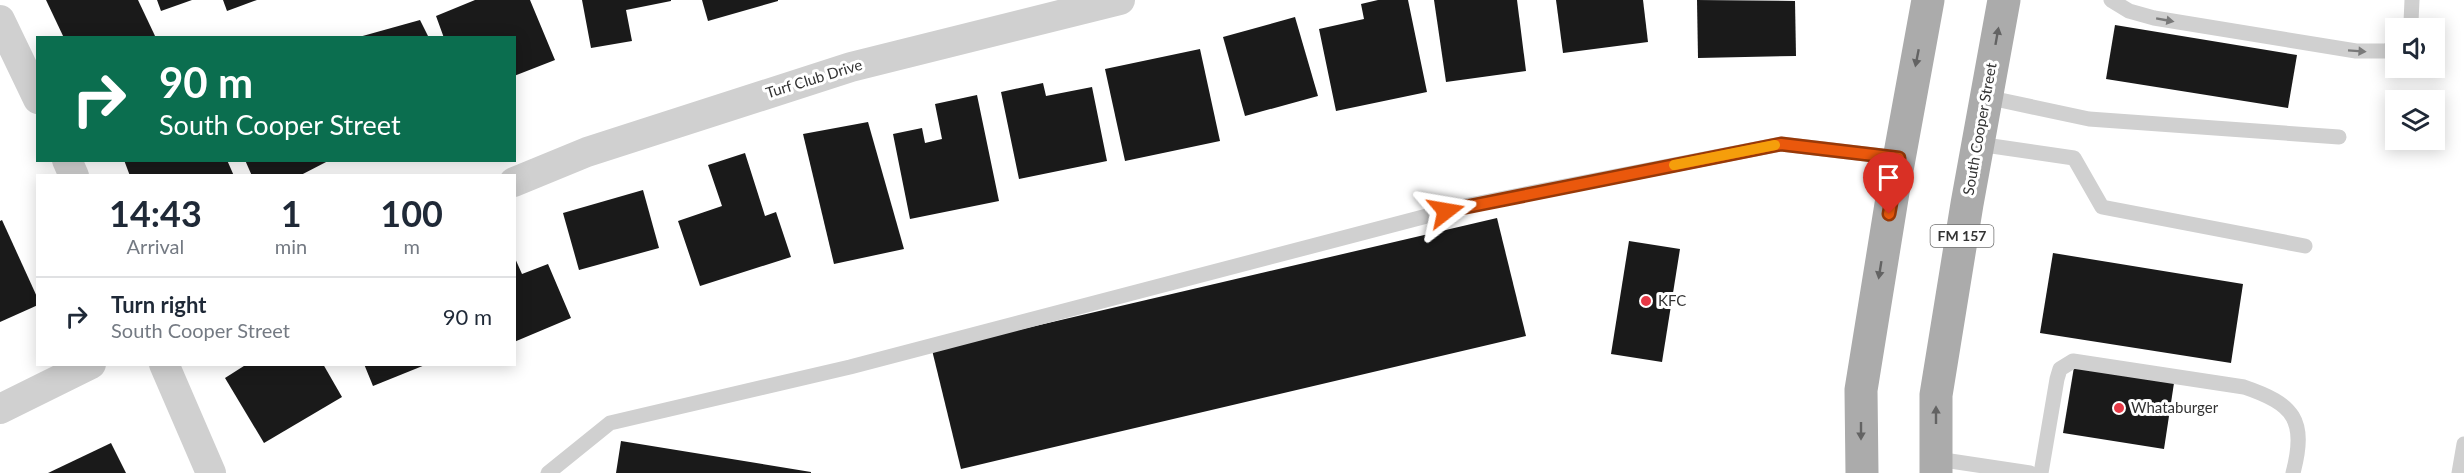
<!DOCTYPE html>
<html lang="en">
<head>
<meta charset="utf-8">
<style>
	:root { --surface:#fff; --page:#f6f6f7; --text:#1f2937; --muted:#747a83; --line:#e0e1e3 }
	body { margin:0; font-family:Lato,sans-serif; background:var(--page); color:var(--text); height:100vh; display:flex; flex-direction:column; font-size:22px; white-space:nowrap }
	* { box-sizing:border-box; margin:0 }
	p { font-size:20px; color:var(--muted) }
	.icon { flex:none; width:33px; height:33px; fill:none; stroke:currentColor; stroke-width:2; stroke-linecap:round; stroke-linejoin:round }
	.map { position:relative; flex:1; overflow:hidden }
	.sheet { position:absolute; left:36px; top:174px; width:480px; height:192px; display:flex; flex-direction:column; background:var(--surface); border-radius:0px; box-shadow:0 3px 15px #0003 }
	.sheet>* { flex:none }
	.banner { position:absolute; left:36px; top:36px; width:480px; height:126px; border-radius:0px; box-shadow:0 3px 15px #0003; background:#0b6e4f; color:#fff; overflow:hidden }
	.fabs { position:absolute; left:2385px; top:18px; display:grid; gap:12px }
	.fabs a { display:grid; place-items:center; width:60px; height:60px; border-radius:0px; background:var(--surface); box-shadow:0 3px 15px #0003; font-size:30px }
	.pin { position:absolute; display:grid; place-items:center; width:51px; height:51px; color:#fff; margin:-62px -26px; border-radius:50% 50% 50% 0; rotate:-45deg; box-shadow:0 0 6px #0007 }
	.pin .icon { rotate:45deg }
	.me { position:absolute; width:66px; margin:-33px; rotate:76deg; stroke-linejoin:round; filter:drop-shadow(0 0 4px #0008) }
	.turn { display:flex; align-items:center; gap:21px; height:126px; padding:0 24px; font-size:27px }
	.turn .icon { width:78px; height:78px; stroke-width:2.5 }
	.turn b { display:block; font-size:42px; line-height:51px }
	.eta { display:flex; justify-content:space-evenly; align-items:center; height:102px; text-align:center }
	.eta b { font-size:36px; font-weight:700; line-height:42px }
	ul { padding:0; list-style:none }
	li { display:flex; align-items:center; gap:18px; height:78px; padding:0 24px; border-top:2px solid var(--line) }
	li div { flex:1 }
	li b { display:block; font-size:22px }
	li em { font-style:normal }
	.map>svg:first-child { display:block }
	.building { fill:#1a1a1a }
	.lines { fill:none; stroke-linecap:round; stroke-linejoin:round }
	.service { stroke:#d0d0d0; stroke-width:15 }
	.minor { stroke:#d0d0d0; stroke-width:30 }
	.primary { stroke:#ababab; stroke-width:33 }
	.oneway { fill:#7a7a7a }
	.oneway2 { fill:#636363 }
	.route-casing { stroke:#983908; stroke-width:15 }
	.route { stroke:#ea580c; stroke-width:10 }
	.slow { stroke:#f59e0b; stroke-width:10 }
	.poi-dot { fill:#e63946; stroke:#fff; stroke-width:2 }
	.labels { text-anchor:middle; stroke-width:6; stroke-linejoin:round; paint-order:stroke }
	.shield { fill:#fff; stroke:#707070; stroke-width:1.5 }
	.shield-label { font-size:14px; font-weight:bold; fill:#333 }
	.street-label { font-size:15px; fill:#333; stroke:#fff }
	.poi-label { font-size:15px; fill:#333; stroke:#fff; text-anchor:start }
</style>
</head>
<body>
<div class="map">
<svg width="2464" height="473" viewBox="0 0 2464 473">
	<rect width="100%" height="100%" fill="#fff"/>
	<!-- building -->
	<g class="building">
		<path d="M46,0H138L156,38H64Z"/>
		<path d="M157,0H192L161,11Z"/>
		<path d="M223,0H257L227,11Z"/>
		<path d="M475,0H530L555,60L514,76V38H444L436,16Z"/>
		<path d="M582,0H671V1L626,10L632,41L591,48Z"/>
		<path d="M702,0H778V1L708,21Z"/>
		<path d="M1378,0H1408L1427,92L1336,111L1319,29L1364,19L1361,4Z"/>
		<path d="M1434,0H1517L1526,71L1446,82Z"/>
		<path d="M1556,0H1643L1648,42L1563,53Z"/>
		<path d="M1697,0L1795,1L1796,56L1698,58Z"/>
		<path d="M1295,17L1318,96L1245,116L1223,37Z"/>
		<path d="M420,20L429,38H359V37Z"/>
		<path d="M2115,25L2297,55L2288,108L2106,79Z"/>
		<path d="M1200,49L1220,141L1125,161L1105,69Z"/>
		<path d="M1043,83L1046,96L1092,87L1107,161L1019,179L1001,92Z"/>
		<path d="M977,95L999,201L910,219L893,134L922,128L925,143L942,139L935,104Z"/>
		<path d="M868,122L904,249L834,264L803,134Z"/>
		<path d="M745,153L765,216L776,212L791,257L700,286L678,221L722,206L708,165Z"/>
		<path d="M124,160H227L234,176H130Z"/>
		<path d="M245,160H330L299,176H252Z"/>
		<path d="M643,190L659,248L579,270L563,213Z"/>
		<path d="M1497,218L1526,336L961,469L932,350Z"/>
		<path d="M2,220L38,299V305L0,322V221Z"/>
		<path d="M1629,241L1680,249L1662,362L1611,354Z"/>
		<path d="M2053,253L2243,284L2231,363L2040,333Z"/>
		<path d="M514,256L522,274L548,264L571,318L514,342Z"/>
		<path d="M247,364H323L342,397L264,443L225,378Z"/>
		<path d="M364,364H425V365L373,386Z"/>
		<path d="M2074,367L2174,383L2164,449L2063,433Z"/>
		<path d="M621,441L811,472V473H616Z"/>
		<path d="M111,443L126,473H48Z"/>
	</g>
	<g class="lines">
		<!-- service -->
		<g class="service">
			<path d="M2111,0L2129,11L2154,18L2356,51H2387L2396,44"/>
			<path d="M2408,28L2411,22L2412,0"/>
			<path d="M1986,97L2089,119L2339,137"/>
			<path d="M1978,144L2074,158L2102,207L2305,246"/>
			<path d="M1937,459L2030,473"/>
			<path d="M548,473L610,423L850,367L1469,205L1781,144L1899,158"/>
			<path d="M2041,473L2057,379L2060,369L2073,361L2244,387C2294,404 2307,420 2293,473"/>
			<path d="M2459,473L2464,444"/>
		</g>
		<!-- minor -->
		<g class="minor">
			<path d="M0,20L38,99"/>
			<path d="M67,160L74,176"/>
			<path d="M514,182L587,152L851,67L1120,0"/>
			<path d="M164,364L211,473"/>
			<path d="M0,409L91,364"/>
		</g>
		<!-- primary -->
		<g class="primary">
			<path d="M1862,473L1861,390L1893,192L1928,0"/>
			<path d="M1936,473V395L1967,204L2004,0"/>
		</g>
	</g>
	<!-- one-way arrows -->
	<defs><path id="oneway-solid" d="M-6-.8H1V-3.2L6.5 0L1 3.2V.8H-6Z" transform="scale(1.5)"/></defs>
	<g class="oneway">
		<use href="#oneway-solid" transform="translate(2165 20) rotate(10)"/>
		<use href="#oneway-solid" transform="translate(2357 51) rotate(4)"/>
	</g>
	<g class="oneway2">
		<use href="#oneway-solid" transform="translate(1997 36) rotate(-80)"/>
		<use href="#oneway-solid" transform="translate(1917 58) rotate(101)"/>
		<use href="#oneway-solid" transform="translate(1880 270) rotate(99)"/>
		<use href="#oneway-solid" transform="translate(1936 415) rotate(-90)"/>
		<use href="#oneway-solid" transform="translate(1861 431) rotate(90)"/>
	</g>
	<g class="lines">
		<!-- route casing -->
		<g class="route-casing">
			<path id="route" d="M1446,211L1781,144L1899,158L1889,214"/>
		</g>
		<!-- route -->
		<use href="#route" class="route"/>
		<!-- slow -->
		<path class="slow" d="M1674,165L1775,145"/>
	</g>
	<!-- markers -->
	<g class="poi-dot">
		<circle cx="1646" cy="301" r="6"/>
		<circle cx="2119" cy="408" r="6"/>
	</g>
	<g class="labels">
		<!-- shield labels -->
		<rect class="shield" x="1930.5" y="225" width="63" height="22" rx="4.5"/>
		<g class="shield-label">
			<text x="1962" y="241">FM 157</text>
		</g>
		<!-- street labels -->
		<g class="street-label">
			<text transform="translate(814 79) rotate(-17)" y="5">Turf Club Drive</text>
			<text transform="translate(1980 129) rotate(-80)" y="5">South Cooper Street</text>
		</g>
		<!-- poi labels -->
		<g class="poi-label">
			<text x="1658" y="306">KFC</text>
			<text x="2131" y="413">Whataburger</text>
		</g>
	</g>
</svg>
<div class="fabs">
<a><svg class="icon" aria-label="sound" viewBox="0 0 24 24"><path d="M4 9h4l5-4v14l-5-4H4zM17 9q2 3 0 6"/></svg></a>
<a><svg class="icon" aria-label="layers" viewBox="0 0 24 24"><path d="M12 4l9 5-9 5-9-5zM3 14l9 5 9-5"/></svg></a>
</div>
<div class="pin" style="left:1889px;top:214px;background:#d93025"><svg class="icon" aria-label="arrive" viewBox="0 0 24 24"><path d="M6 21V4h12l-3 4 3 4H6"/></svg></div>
<svg class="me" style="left:1446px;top:211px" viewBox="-20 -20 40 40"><path d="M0-17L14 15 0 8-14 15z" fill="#ea580c" stroke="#fff" stroke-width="4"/></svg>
<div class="banner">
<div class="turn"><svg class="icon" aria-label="right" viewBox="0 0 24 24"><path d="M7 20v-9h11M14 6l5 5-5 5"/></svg><div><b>90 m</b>South Cooper Street</div></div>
</div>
<section class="sheet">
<div class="eta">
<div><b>14:43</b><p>Arrival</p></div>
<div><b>1</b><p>min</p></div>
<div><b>100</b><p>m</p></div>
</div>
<ul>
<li><svg class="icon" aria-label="right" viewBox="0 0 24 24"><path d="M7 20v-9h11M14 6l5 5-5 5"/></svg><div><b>Turn right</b><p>South Cooper Street</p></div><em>90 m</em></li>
</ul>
</section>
</div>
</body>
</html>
